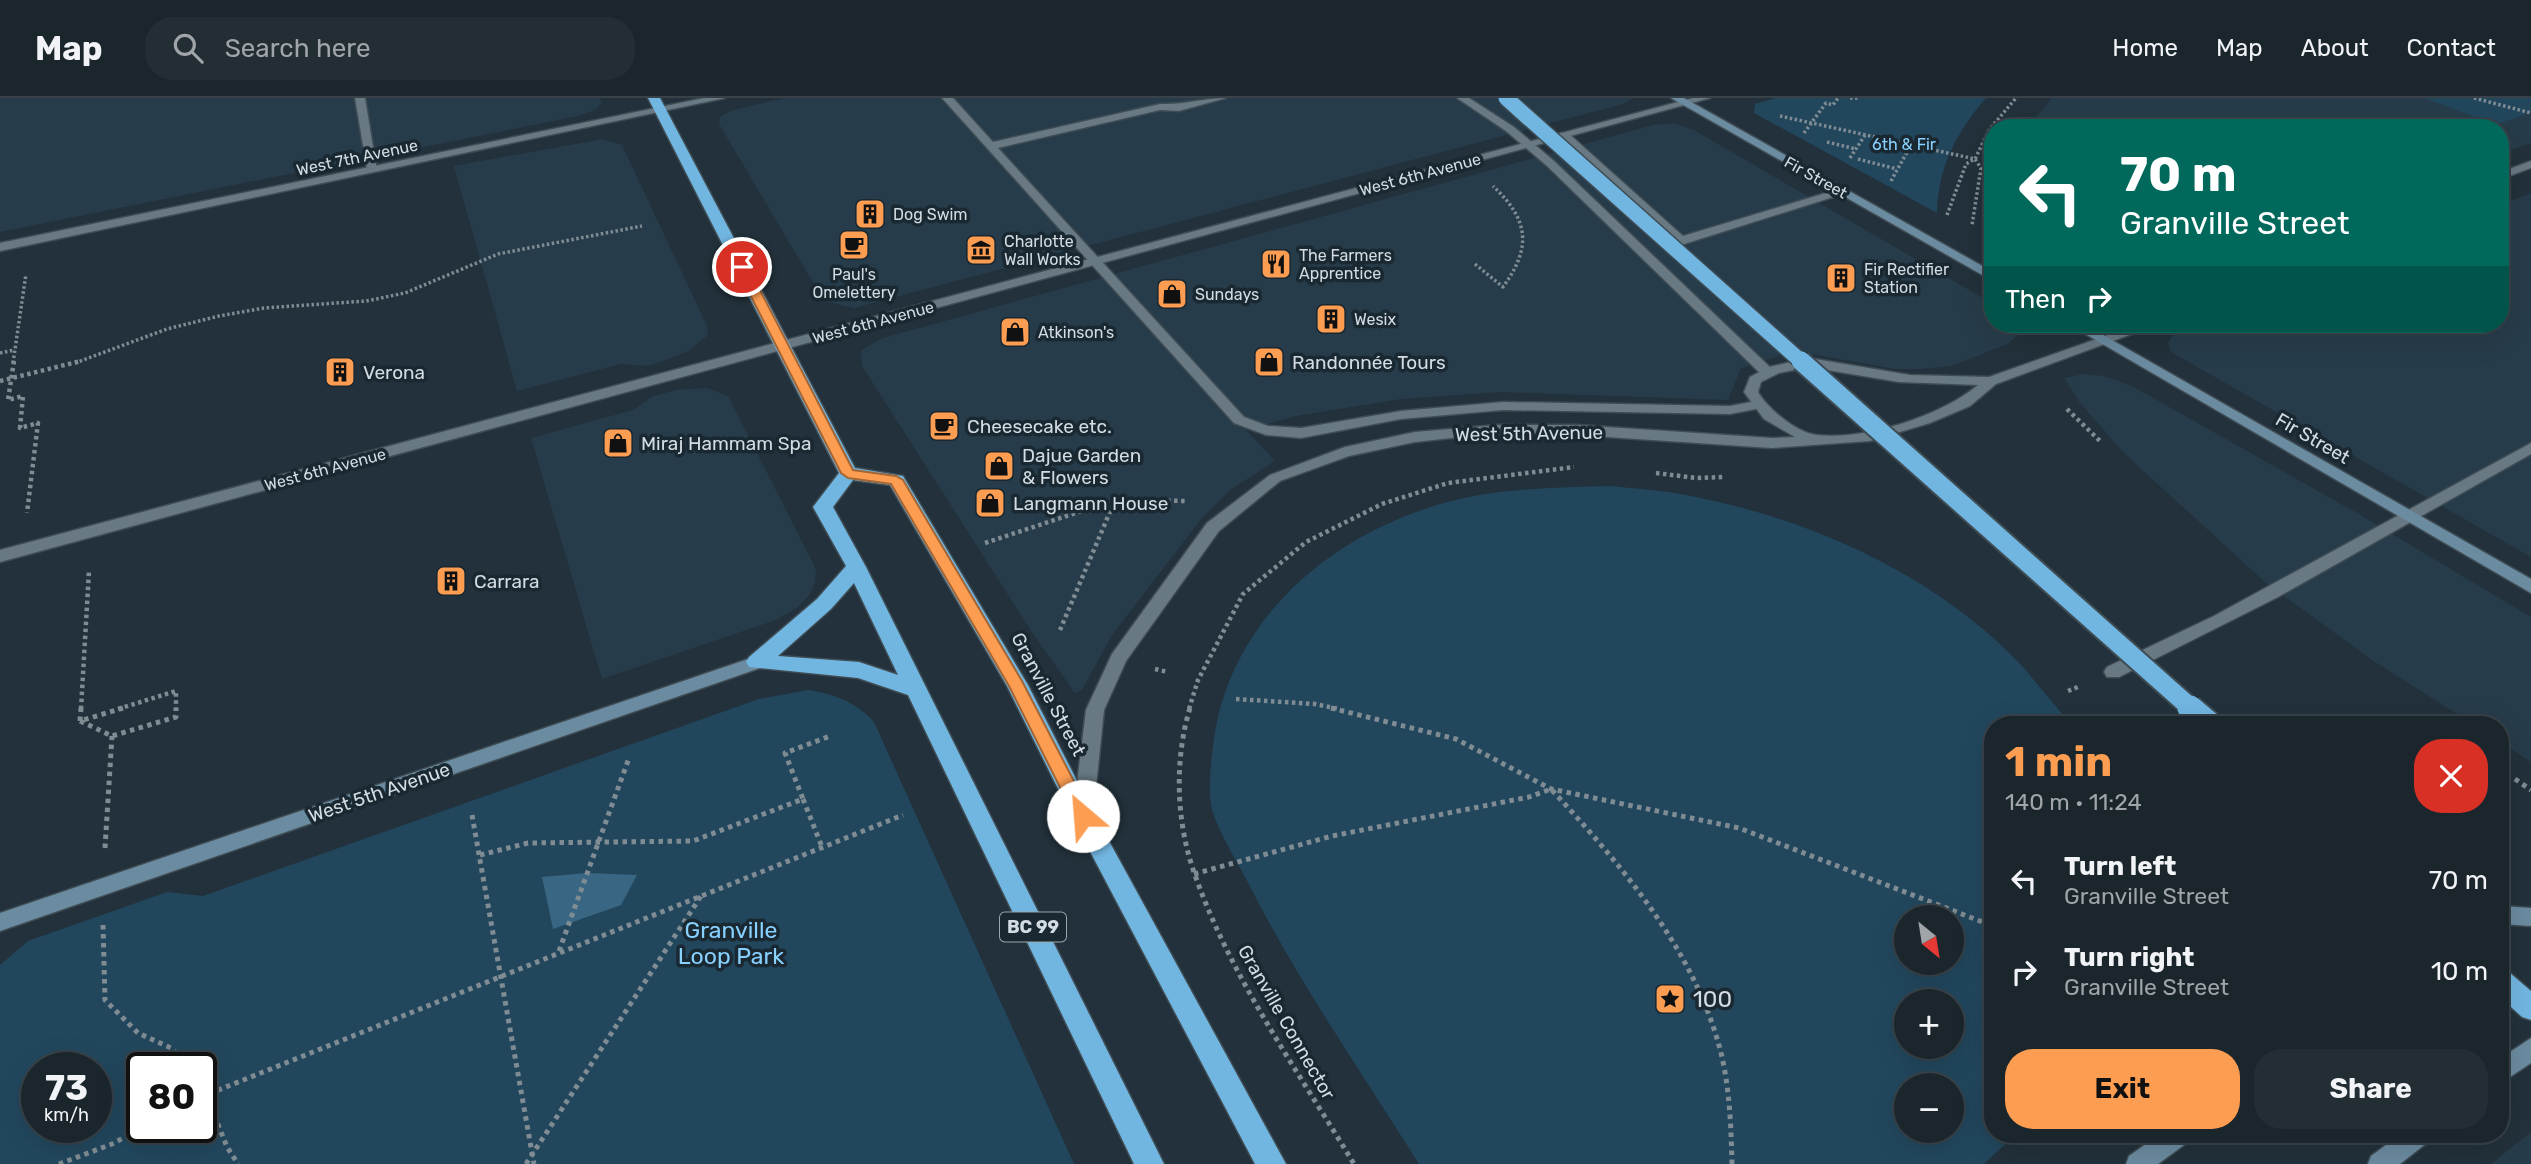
<!DOCTYPE html>
<html lang="en">
<head>
<meta charset="utf-8">
<style>
	:root { --surface:#1a252c; --page:#232d34; --text:#f1f3f6; --muted:#9fa5a9; --line:#384248; --accent:#fc9d52 }
	body { margin:0; font-family:Rubik,sans-serif; background:var(--page); color:var(--text); height:100vh; display:flex; flex-direction:column; font-size:26px; white-space:nowrap }
	* { box-sizing:border-box; margin:0 }
	p { font-size:23px; color:var(--muted) }
	.icon { flex:none; width:38px; height:38px; fill:none; stroke:currentColor; stroke-width:2; stroke-linecap:round; stroke-linejoin:round }
	.map { position:relative; flex:1; overflow:hidden }
	.panel { position:absolute; left:1984px; top:618px; width:525px; height:427px; display:flex; flex-direction:column; background:var(--surface); border-radius:28px; box-shadow:0 7px 28px #0002,0 0 0 2px var(--line) }
	.panel>* { flex:none }
	.guide { position:absolute; left:1984px; top:21px; width:525px; height:214px; border-radius:28px; box-shadow:0 7px 28px #0002,0 0 0 2px var(--line); background:#00695c; color:#fff; overflow:hidden }
	.needle { width:46px; rotate:150deg }
	.tools { position:absolute; left:1894px; top:807px; display:grid; gap:14px }
	.tools a { display:grid; place-items:center; width:70px; height:70px; border-radius:50%; background:var(--surface); box-shadow:0 7px 28px #0002,0 0 0 2px var(--line); font-size:35px }
	.speed { position:absolute; left:21px; top:954px; display:flex; gap:14px; font-size:35px; font-weight:700; text-align:center }
	.speed>* { display:grid; place-content:center; width:91px; height:91px; border-radius:50%; background:var(--surface); box-shadow:0 7px 28px #0002,0 0 0 2px var(--line); line-height:1 }
	.speed small { font-size:18px; font-weight:400 }
	.speed .limit { border:4px solid #111; border-radius:10px; background:#fff; color:#111 }
	.pin { position:absolute; display:grid; place-items:center; width:60px; height:60px; color:#fff; margin:-30px; border:4px solid #fff; border-radius:50%; box-shadow:0 2px 7px #0007 }
	.me { position:absolute; width:77px; margin:-38px; rotate:333deg; stroke-linejoin:round; filter:drop-shadow(0 0 5px #0008) }
	.turn { display:flex; align-items:center; gap:24px; height:147px; padding:0 21px; font-size:32px }
	.turn .icon { width:91px; height:91px; stroke-width:2.5 }
	.turn b { display:block; font-size:49px; line-height:60px }
	.then { display:flex; align-items:center; height:66px; padding:0 21px; background:#0003; gap:14px; font-size:26px }
	.round { display:grid; place-items:center; flex:none; width:74px; height:74px; border-radius:28px; background:var(--page) }
	.overview { display:flex; align-items:center; justify-content:space-between; height:119px; padding:0 21px }
	h1 { font-size:42px; font-weight:700; line-height:52px; color:var(--accent) }
	.primary-button { display:flex; gap:14px; margin-top:auto; padding:14px 21px }
	.primary-button a { flex:1; height:80px; border-radius:28px; background:var(--accent); color:#111; font-size:28px; font-weight:700; line-height:80px; text-align:center }
	.primary-button a+a { background:var(--page); color:var(--text) }
	ul { padding:0; list-style:none }
	li { display:flex; align-items:center; gap:21px; height:91px; padding:0 21px }
	li div { flex:1 }
	li b { display:block; font-size:26px }
	li em { font-style:normal }
	header { display:flex; align-items:center; gap:42px; box-sizing:border-box; height:98px; padding:0 35px; background:var(--surface); border-bottom:2px solid var(--line) }
	header strong { font-size:33px }
	nav { display:flex; gap:38px; margin-inline-start:auto; font-size:24px }
	.search { width:490px; height:63px; background:var(--page); display:flex; align-items:center; gap:18px; box-sizing:border-box; padding:0 24px; border-radius:28px; color:var(--muted); font-size:26px }
	.map>svg:first-child { display:block }
	.built { fill:#273c4a }
	.green { fill:#22475d; fill-rule:evenodd }
	.water { fill:#396783 }
	.lines { fill:none; stroke-linecap:round; stroke-linejoin:round }
	.lane-casing { stroke:#3f4c54; stroke-width:3 }
	.street-casing { stroke:#3f4c54; stroke-width:3 }
	.secondary-casing { stroke:#3f4c54; stroke-width:3 }
	.highway-casing { stroke:#3f4c54; stroke-width:3 }
	.path-far2 { stroke:#808c93; stroke-width:3.5; stroke-dasharray:2.5 2.5; stroke-linecap:butt }
	.path-far1 { stroke:#808c93; stroke-width:4.5; stroke-dasharray:3.5 3.5; stroke-linecap:butt }
	.path { stroke:#808c93; stroke-width:5; stroke-dasharray:4.5 4.5; stroke-linecap:butt }
	.lane { fill:#687984; fill-rule:evenodd }
	.street { fill:#687984; fill-rule:evenodd }
	.secondary { fill:#6b8ba0; fill-rule:evenodd }
	.highway { fill:#71b6e1; fill-rule:evenodd }
	.highway-bridge-far2-casing { stroke:#3f4c54; stroke-width:18; stroke-linecap:butt }
	.highway-bridge-far1-casing { stroke:#3f4c54; stroke-width:23; stroke-linecap:butt }
	.highway-bridge-casing { stroke:#3f4c54; stroke-width:29; stroke-linecap:butt }
	.highway-bridge-far2 { stroke:#71b6e1; stroke-width:15 }
	.highway-bridge-far1 { stroke:#71b6e1; stroke-width:19 }
	.highway-bridge { stroke:#71b6e1; stroke-width:25 }
	.route { fill:#fc9d52; stroke:#a46635; stroke-width:2 }
	.labels { text-anchor:middle; stroke-width:7; stroke-linejoin:round; paint-order:stroke }
	.far-park-label { font-size:16px; fill:#88d1ff; stroke:#192831 }
	.far-street-label { font-size:16px; fill:#d3dce2; stroke:#192831 }
	.far-poi-label { font-size:16px; fill:#d3dce2; stroke:#192831; text-anchor:start }
	.shield { fill:#192831; stroke:#9ba6ad; stroke-width:2 }
	.shield-label { font-size:18px; font-weight:bold; fill:#d3dce2 }
	.poi-label { font-size:19px; fill:#d3dce2; stroke:#192831; text-anchor:start }
	.street-label { font-size:19px; fill:#d3dce2; stroke:#192831 }
	.near-park-label { font-size:23px; fill:#88d1ff; stroke:#192831 }
	.near-poi-label { font-size:23px; fill:#d3dce2; stroke:#192831; text-anchor:start }
</style>
</head>
<body>
<header>
<strong>Map</strong>
<div class="search"><svg class="icon" aria-label="search" viewBox="0 0 24 24"><circle cx="10" cy="10" r="6"/><path d="M15 15l6 6"/></svg>Search here</div>
<nav><a>Home</a><a>Map</a><a>About</a><a>Contact</a></nav>
</header>
<div class="map">
<svg width="2531" height="1066" viewBox="0 0 2531 1066">
	<rect width="100%" height="100%" fill="#22313b"/>
	<!-- built -->
	<g class="built">
		<path d="M0,0H599L602,5L595,12L578,18L0,134Z"/>
		<path d="M784,0H1633L1623,6L854,210L824,203L719,26L720,19L730,13Z"/>
		<path d="M2052,0H2531V45L2501,56V30H2027Z"/>
		<path d="M1674,25L1694,32L1993,206V226H2022L2025,231L2008,246L1951,268L1922,271H1895L1794,253L1741,270L1728,302L1500,294L1401,301L1296,318L1246,332L1275,363L1230,392L1202,420L1112,537L1082,592L1075,595L1033,536L862,268L861,252L883,240L1653,27Z"/>
		<path d="M603,41L622,47L708,230L707,238L688,253L663,263L648,268L621,266L517,293L454,68Z"/>
		<path d="M2531,95V459L2171,254L2168,245L2172,238L2203,226H2501V107Z"/>
		<path d="M2084,276L2104,278L2132,288L2357,415L2531,519V664L2501,644V626H2473L2375,564L2266,485L2126,357L2080,305L2064,280Z"/>
		<path d="M707,290L728,298L816,471L815,484L810,496L798,509L776,522L602,581L531,340L633,312L653,298L677,292Z"/>
		<path d="M2531,1034V1066H2491Z"/>
	</g>
	<!-- green -->
	<g class="green">
		<path d="M1776,0H1986C1956,34 1938,70 1937,115L1754,15L1755,6Z"/>
		<path d="M2425,0H2531V14L2496,27Z"/>
		<path d="M1611,388C1636,391 1661,392 1686,397C1808,420 1936,476 2023,569C2039,588 2055,608 2071,626H1993V1036H2016L1984,1066H1419C1360,972 1296,880 1246,781C1235,760 1221,738 1213,715C1205,693 1214,633 1220,611C1252,495 1360,420 1474,398C1520,390 1565,389 1611,388ZM1906,819H1951V864H1906ZM1906,903H1951V948H1906ZM1906,987H1951V1032H1906Z"/>
		<path d="M808,592C834,596 856,604 874,624L1074,1066H0V867L28,843L167,794L203,798L759,601ZM37,970H96V1029H37ZM142,970H201V1029H142Z"/>
	</g>
	<!-- water -->
	<path class="water" d="M587,775L637,777L621,807L553,831L542,779Z"/>
	<g class="lines">
		<!-- lane casing -->
		<g class="lane-casing">
			<g id="lane">
				<path d="M355,0H365L377,73L367,71Z"/>
				<path d="M942,0H953L993,44L1160,6C1183,7 1204,0 1226,0L1179,13L1160,12L998,50L1244,319L1268,328L1301,330L1401,313L1503,304L1730,308L1756,303L1763,307L1761,310L1730,316L1503,312L1401,321L1301,340L1266,337L1234,325Z"/>
				<path d="M1457,0H1469L1514,29L1554,63L1772,271V277H1762L1546,67L1506,33Z"/>
				<path d="M1560,35H1568L1683,138L1839,91L1849,94L1681,147L1560,39Z"/>
				<path d="M2531,345V356L2278,499L2119,579H2107L2104,574L2107,569L2214,518Z"/>
			</g>
		</g>
		<!-- street casing -->
		<g class="street-casing">
			<g id="street">
				<path d="M704,0H725L0,153V145Z"/>
				<path d="M1693,0H1710L0,464V452Z"/>
				<path d="M2531,63V70L2501,81V74Z"/>
				<path d="M2139,226H2159L1996,286L1970,308L1930,325L1870,343L1772,350L1577,337L1497,335L1415,344L1349,358L1280,383L1219,433L1126,563L1104,612L1093,718L1090,724L1083,726L1076,724L1073,718L1086,612L1112,556L1207,425L1270,377L1345,349L1415,334L1497,327H1577L1772,340L1795,339L1764,321L1744,294L1750,279L1769,269L1809,260L1910,277L1989,279ZM1809,269L1899,284L1978,287C1941,318 1866,342 1817,337C1797,335 1768,311 1758,294L1761,284L1779,275Z"/>
			</g>
		</g>
		<!-- secondary casing -->
		<g class="secondary-casing">
			<g id="secondary">
				<path d="M1671,0H1684L1993,174V183Z"/>
				<path d="M2068,226H2084L2531,481V495Z"/>
				<path d="M757,558L763,559L766,564L763,569L0,833V815Z"/>
				<path d="M2501,808L2531,810V828L2501,826Z"/>
				<path d="M2531,940V965L2501,985V960Z"/>
				<path d="M2160,1036H2192L2188,1044L2158,1066H2126L2129,1058Z"/>
				<path d="M2401,1036H2432L2428,1044L2400,1066H2368L2371,1058Z"/>
			</g>
		</g>
		<!-- highway casing -->
		<g class="highway-casing">
			<g id="highway">
				<path d="M648,0H660L855,370L903,378L1028,587L1092,712L1286,1066H1255L1075,725L1007,588L890,387L853,382L833,409L866,469L1164,1066H1134L908,597L858,580L749,569L746,564L749,559L817,501L846,468L813,409L839,375ZM854,485L898,577L859,564L778,558L831,511Z"/>
				<path d="M2501,871L2510,875L2531,893V922L2522,919L2501,900Z"/>
			</g>
		</g>
		<!-- path-far2 -->
		<g class="path-far2">
			<path d="M1850,0H1858"/>
			<path d="M2474,0L2531,15"/>
			<path d="M1780,18L1975,61L1981,70L1972,127"/>
			<path d="M1804,35L1826,5L1833,7L1838,0"/>
			<path d="M1827,44L1856,51"/>
			<path d="M1850,60L1865,37"/>
			<path d="M1858,61L1897,71"/>
			<path d="M1891,83L1911,47"/>
			<path d="M1947,117L1966,66L1975,61L1989,32L2016,0"/>
			<path d="M1475,166L1503,189C1532,149 1529,122 1493,88"/>
			<path d="M0,255L15,252"/>
			<path d="M13,265L26,176"/>
			<path d="M75,265L167,231L219,218L264,210L366,203L405,195L498,156L642,128"/>
		</g>
		<!-- path-far1 -->
		<g class="path-far1">
			<path d="M14,263L8,302L23,298L20,330L38,325L27,415"/>
			<path d="M0,283L81,263"/>
			<path d="M2067,311L2101,344"/>
			<path d="M1656,375L1696,380L1724,379"/>
			<path d="M985,445L1115,402L1187,403"/>
			<path d="M1060,532L1115,402"/>
			<path d="M1155,571L1168,574"/>
			<path d="M2068,593L2080,588"/>
			<path d="M1236,601L1315,606L1339,611"/>
			<path d="M81,611L89,473"/>
			<path d="M118,611L176,593V611"/>
			<path d="M1189,611L1198,582L1243,496L1306,444L1382,406L1448,385L1574,369"/>
		</g>
		<!-- path -->
		<g class="path">
			<path d="M123,610L80,623L112,638L176,619V610"/>
			<path d="M1190,610C1174,662 1176,725 1195,777C1231,880 1298,973 1354,1066"/>
			<path d="M1331,610L1456,641L1551,691L1739,730L1993,828"/>
			<path d="M80,623L81,610"/>
			<path d="M2515,681L2531,692"/>
			<path d="M803,701L822,749"/>
			<path d="M472,717L534,1066"/>
			<path d="M105,750L112,638"/>
			<path d="M480,757L528,745L693,743L803,701L785,655L830,638"/>
			<path d="M1194,776L1332,738L1529,699L1551,691C1622,768 1697,854 1722,959C1730,995 1731,1030 1732,1066"/>
			<path d="M103,827L105,902L138,935L171,950L193,970"/>
			<path d="M559,853L629,660"/>
			<path d="M201,984L227,1049L238,1066"/>
			<path d="M201,999L903,717"/>
			<path d="M59,1066L112,1046L144,1029"/>
			<path d="M526,1066L701,798"/>
		</g>
		<!-- lane -->
		<use href="#lane" class="lane"/>
		<!-- street -->
		<use href="#street" class="street"/>
		<!-- secondary -->
		<use href="#secondary" class="secondary"/>
		<!-- highway -->
		<use href="#highway" class="highway"/>
		<!-- highway-bridge-far2 casing -->
		<g class="highway-bridge-far2-casing">
			<path id="highway-bridge-far2" d="M1506,0L1803,265"/>
		</g>
		<!-- highway-bridge-far1 casing -->
		<g class="highway-bridge-far1-casing">
			<path id="highway-bridge-far1" d="M1801,263L2192,611"/>
		</g>
		<!-- highway-bridge casing -->
		<g class="highway-bridge-casing">
			<path id="highway-bridge" d="M2190,610L2209,626"/>
		</g>
		<!-- highway-bridge-far2 -->
		<use href="#highway-bridge-far2" class="highway-bridge-far2"/>
		<!-- highway-bridge-far1 -->
		<use href="#highway-bridge-far1" class="highway-bridge-far1"/>
		<!-- highway-bridge -->
		<use href="#highway-bridge" class="highway-bridge"/>
	</g>
	<!-- route -->
	<path class="route" d="M742,165L748,169L853,372L896,378L903,382L1022,583L1092,718L1090,723H1077L1009,588L891,386L848,380L841,375L736,169Z"/>
	<!-- icons -->
	<defs>
		<g id="building-square" transform="scale(1.575)"><rect x="-9" y="-9" width="18" height="18" rx="4" fill="#fc9d52" stroke="#192831"/><path d="M-4-6H4V6H1V3H-1V6H-4ZM-2.5-4.3h1.7v1.8h-1.7ZM.8-4.3h1.7v1.8H.8ZM-2.5-1h1.7V.8h-1.7ZM.8-1h1.7V.8H.8Z" fill="#111"/></g>
		<g id="cafe-square" transform="scale(1.575)"><rect x="-9" y="-9" width="18" height="18" rx="4" fill="#fc9d52" stroke="#192831"/><path d="M-5.5-4.5H6V0H3Q3 3.5 0 3.5H-2.5Q-5.5 3.5-5.5 0ZM3-3.2v2h1.7v-2ZM-6 4.5H4V6H-6Z" fill="#111"/></g>
		<g id="museum-square" transform="scale(1.575)"><rect x="-9" y="-9" width="18" height="18" rx="4" fill="#fc9d52" stroke="#192831"/><path d="M0-6L6-3V-2H-6V-3ZM-5-1h2V3h-2ZM-1-1h2V3h-2ZM3-1h2V3H3ZM-6 4H6V6H-6Z" fill="#111"/></g>
		<g id="restaurant-square" transform="scale(1.575)"><rect x="-9" y="-9" width="18" height="18" rx="4" fill="#fc9d52" stroke="#192831"/><path d="M-5-6h1v4h1v-4h1v4h1v-4h1v5L-1.5 .5V6h-2V.5L-5-1ZM5-6V6H3V1.5H1.5Q1.5-4 5-6Z" fill="#111"/></g>
		<g id="shop-square" transform="scale(1.575)"><rect x="-9" y="-9" width="18" height="18" rx="4" fill="#fc9d52" stroke="#192831"/><path d="M-5-2.5h2.3a2.7 3.5 0 0 1 5.4 0H5L5.5 6h-11ZM-1.5-2.5h3a1.5 2.3 0 0 0-3 0Z" fill="#111"/></g>
		<g id="sight-square" transform="scale(1.575)"><rect x="-9" y="-9" width="18" height="18" rx="4" fill="#fc9d52" stroke="#192831"/><path d="M0-6L1.8-2.2L6-1.7L2.9 1.2L3.7 5.4L0 3.3L-3.7 5.4L-2.9 1.2L-6-1.7L-1.8-2.2Z" fill="#111"/></g>
	</defs>
	<g fill-rule="evenodd">
		<use href="#building-square" x="870" y="116"/>
		<use href="#cafe-square" x="854" y="147"/>
		<use href="#museum-square" x="981" y="152"/>
		<use href="#restaurant-square" x="1276" y="166"/>
		<use href="#building-square" x="1841" y="180"/>
		<use href="#shop-square" x="1172" y="196"/>
		<use href="#building-square" x="1331" y="221"/>
		<use href="#shop-square" x="1015" y="234"/>
		<use href="#shop-square" x="1269" y="264"/>
		<use href="#building-square" x="340" y="274"/>
		<use href="#cafe-square" x="944" y="328"/>
		<use href="#shop-square" x="618" y="345"/>
		<use href="#shop-square" x="999" y="368"/>
		<use href="#shop-square" x="990" y="405"/>
		<use href="#building-square" x="451" y="483"/>
		<use href="#sight-square" x="1670" y="901"/>
	</g>
	<g class="labels">
		<!-- far-park labels -->
		<g class="far-park-label">
			<text x="1904" y="52">6th &amp; Fir</text>
		</g>
		<!-- far-street labels -->
		<g class="far-street-label">
			<text transform="translate(357 59) rotate(-12)" y="6">West 7th Avenue</text>
			<text transform="translate(1420 76) rotate(-15)" y="6">West 6th Avenue</text>
			<text transform="translate(1816 79) rotate(29)" y="6">Fir Street</text>
			<text transform="translate(873 224) rotate(-15)" y="6">West 6th Avenue</text>
			<text transform="translate(325 371) rotate(-15)" y="6">West 6th Avenue</text>
		</g>
		<!-- far-poi labels -->
		<g class="far-poi-label">
			<text x="893" y="122">Dog Swim</text>
			<text x="1004" y="149">Charlotte<tspan x="1004" dy="18">Wall Works</tspan></text>
			<text x="1299" y="163">The Farmers<tspan x="1299" dy="18">Apprentice</tspan></text>
			<text x="1864" y="177">Fir Rectifier<tspan x="1864" dy="18">Station</tspan></text>
			<text x="854" y="182" text-anchor="middle">Paul's<tspan x="854" dy="18">Omelettery</tspan></text>
			<text x="1195" y="202">Sundays</text>
			<text x="1354" y="227">Wesix</text>
			<text x="1038" y="240">Atkinson's</text>
		</g>
		<!-- shield labels -->
		<rect class="shield" x="1000" y="814.5" width="66" height="29" rx="5"/>
		<g class="shield-label">
			<text x="1033" y="835">BC 99</text>
		</g>
		<!-- poi labels -->
		<g class="poi-label">
			<text x="1292" y="271">Randonnée Tours</text>
			<text x="363" y="281">Verona</text>
			<text x="967" y="335">Cheesecake etc.</text>
			<text x="641" y="352">Miraj Hammam Spa</text>
			<text x="1022" y="364">Dajue Garden<tspan x="1022" dy="22">&amp; Flowers</tspan></text>
			<text x="1013" y="412">Langmann House</text>
			<text x="474" y="490">Carrara</text>
		</g>
		<!-- street labels -->
		<g class="street-label">
			<text transform="translate(1529 335) rotate(-1)" y="7">West 5th Avenue</text>
			<text transform="translate(2313 340) rotate(30)" y="7">Fir Street</text>
			<text transform="translate(1049 596) rotate(62)" y="7">Granville Street</text>
			<text transform="translate(379 694) rotate(-19)" y="7">West 5th Avenue</text>
			<text transform="translate(1287 924) rotate(60)" y="7">Granville Connector</text>
		</g>
		<!-- near-park labels -->
		<g class="near-park-label">
			<text x="731" y="840">Granville<tspan x="731" dy="26">Loop Park</tspan></text>
		</g>
		<!-- near-poi labels -->
		<g class="near-poi-label">
			<text x="1693" y="909">100</text>
		</g>
	</g>
</svg>
<div class="tools">
<a><svg class="needle" viewBox="-14 -14 28 28"><path d="M0-13l5 13h-10z" fill="#e53935"/><path d="M0 13l5-13h-10z" fill="#9fa5a9"/></svg></a>
<a>+</a>
<a>−</a>
</div>
<div class="speed"><div>73<small>km/h</small></div><div class="limit">80</div></div>
<div class="pin" style="left:742px;top:169px;background:#d93025"><svg class="icon" aria-label="arrive" viewBox="0 0 24 24"><path d="M6 21V4h12l-3 4 3 4H6"/></svg></div>
<svg class="me" style="left:1083px;top:718px" viewBox="-20 -20 40 40"><circle r="19" fill="#fff"/><path d="M0-13L10 11 0 6-10 11z" fill="#fc9d52"/></svg>
<div class="guide">
<div class="turn"><svg class="icon" aria-label="left" viewBox="0 0 24 24"><path d="M17 20v-9H6M10 6l-5 5 5 5"/></svg><div><b>70 m</b>Granville Street</div></div>
<div class="then">Then<svg class="icon" aria-label="right" viewBox="0 0 24 24"><path d="M7 20v-9h11M14 6l5 5-5 5"/></svg></div>
</div>
<section class="panel">
<div class="overview"><div><h1>1 min</h1><p>140 m · 11:24</p></div><a class="round" style="background:#d93025;color:#fff"><svg class="icon" aria-label="close" viewBox="0 0 24 24"><path d="M6 6l12 12M18 6L6 18"/></svg></a></div>
<ul>
<li><svg class="icon" aria-label="left" viewBox="0 0 24 24"><path d="M17 20v-9H6M10 6l-5 5 5 5"/></svg><div><b>Turn left</b><p>Granville Street</p></div><em>70 m</em></li>
<li><svg class="icon" aria-label="right" viewBox="0 0 24 24"><path d="M7 20v-9h11M14 6l5 5-5 5"/></svg><div><b>Turn right</b><p>Granville Street</p></div><em>10 m</em></li>
</ul>
<div class="primary-button"><a>Exit</a><a>Share</a></div>
</section>
</div>
</body>
</html>
